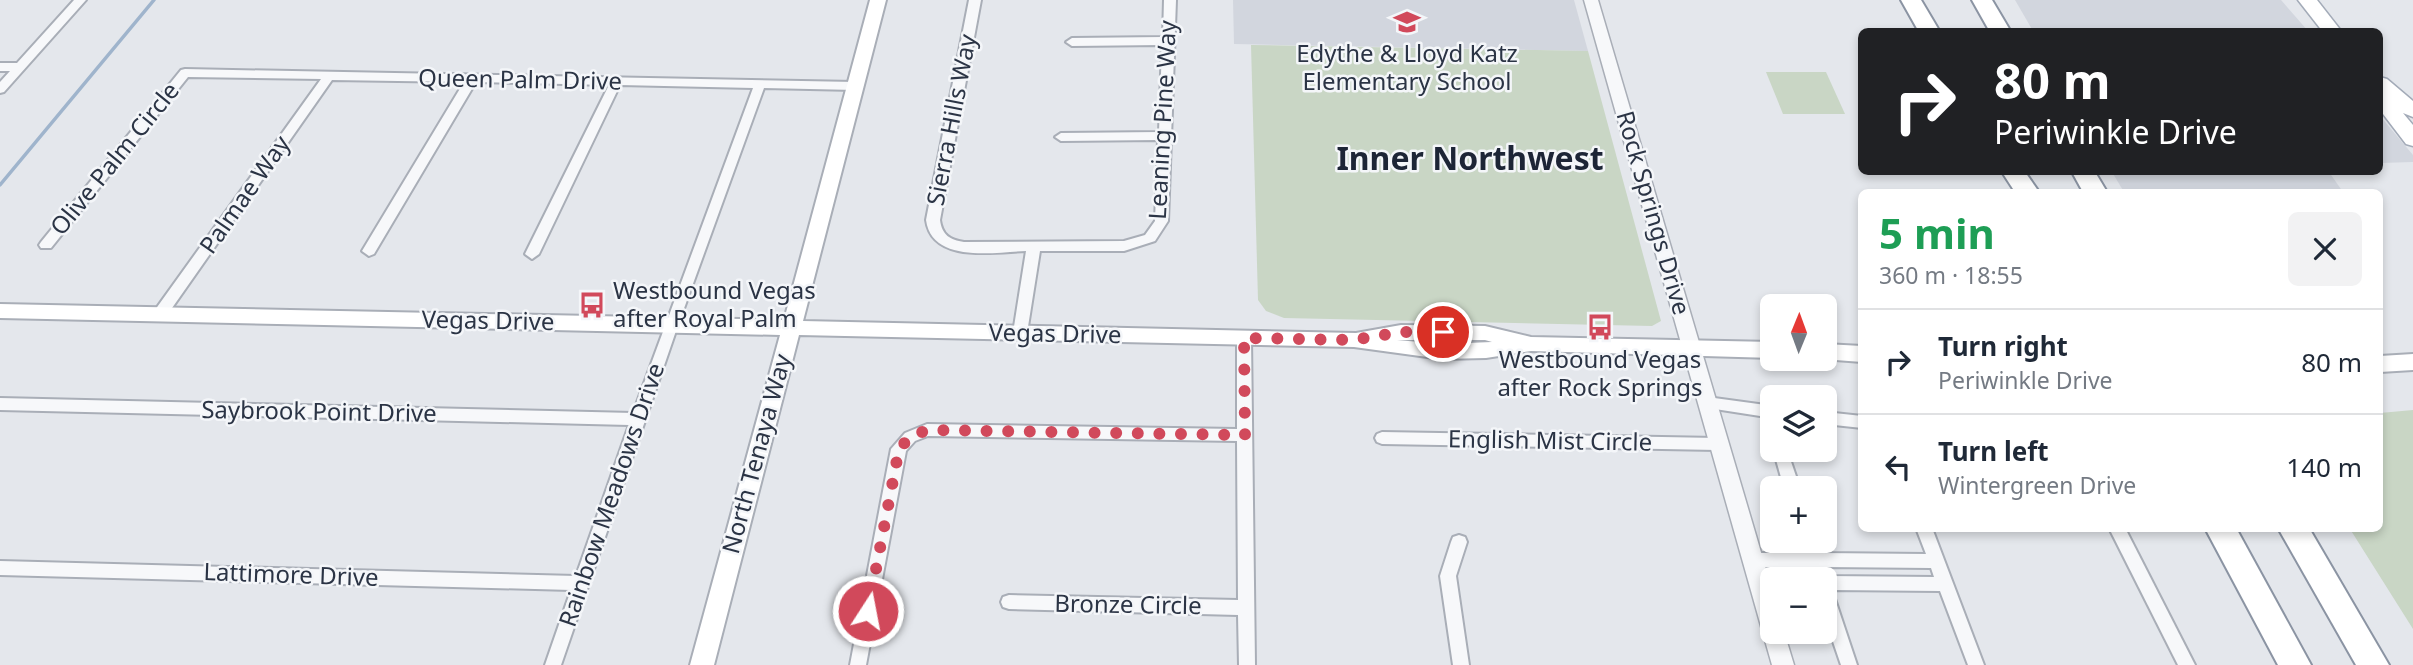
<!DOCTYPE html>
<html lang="en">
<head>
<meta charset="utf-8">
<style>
	:root { --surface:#fff; --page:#f2f2f3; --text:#1f2937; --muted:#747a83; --line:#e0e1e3 }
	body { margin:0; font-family:"Noto Sans",sans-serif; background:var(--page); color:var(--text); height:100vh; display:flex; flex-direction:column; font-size:26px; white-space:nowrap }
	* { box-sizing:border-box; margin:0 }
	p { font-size:23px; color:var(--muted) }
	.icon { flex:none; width:38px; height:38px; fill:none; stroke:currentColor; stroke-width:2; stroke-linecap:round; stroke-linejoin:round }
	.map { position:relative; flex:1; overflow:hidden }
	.side { position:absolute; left:1858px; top:189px; width:525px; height:343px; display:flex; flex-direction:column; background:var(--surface); border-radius:10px; box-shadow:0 4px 10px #0003 }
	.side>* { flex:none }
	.banner { position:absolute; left:1858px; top:28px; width:525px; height:147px; border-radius:10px; box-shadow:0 4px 10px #0003; background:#202124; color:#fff; overflow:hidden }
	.needle { width:46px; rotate:1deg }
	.tools { position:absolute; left:1760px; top:294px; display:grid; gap:14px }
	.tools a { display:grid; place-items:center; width:77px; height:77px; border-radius:10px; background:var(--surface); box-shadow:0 4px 10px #0003; font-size:35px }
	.pin { position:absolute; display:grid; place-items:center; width:60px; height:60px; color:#fff; margin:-30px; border:4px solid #fff; border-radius:50%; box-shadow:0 2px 7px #0007 }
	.me { position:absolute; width:77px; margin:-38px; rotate:11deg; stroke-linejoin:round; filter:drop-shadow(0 0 5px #0008) }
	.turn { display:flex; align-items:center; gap:24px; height:147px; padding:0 21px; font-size:32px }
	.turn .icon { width:91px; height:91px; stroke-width:2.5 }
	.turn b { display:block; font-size:49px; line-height:60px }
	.round { display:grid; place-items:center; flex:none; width:74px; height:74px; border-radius:10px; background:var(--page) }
	.head { display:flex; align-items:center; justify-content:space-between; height:119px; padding:0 21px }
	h1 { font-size:42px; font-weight:700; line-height:52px; color:#1e9e55 }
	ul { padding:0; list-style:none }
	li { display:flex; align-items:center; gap:21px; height:105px; padding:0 21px; border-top:2px solid var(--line) }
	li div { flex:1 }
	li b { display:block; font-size:26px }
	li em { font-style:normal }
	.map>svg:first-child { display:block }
	.built { fill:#d2d6de }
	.green { fill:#c9d6c5 }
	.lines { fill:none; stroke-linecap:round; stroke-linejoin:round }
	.stream { stroke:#9fb4cc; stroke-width:3.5 }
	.minor-casing { stroke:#a9aeb7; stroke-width:4 }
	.tertiary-casing { stroke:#a9aeb7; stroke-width:3 }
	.secondary-casing { stroke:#a9aeb7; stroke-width:4 }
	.primary-casing { stroke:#a3abb8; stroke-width:3 }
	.motorway-casing { stroke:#8b94a3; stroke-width:4 }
	.minor { fill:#f7f8fa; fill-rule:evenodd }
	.tertiary { fill:#f7f8fa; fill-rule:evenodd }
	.secondary { fill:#fff; fill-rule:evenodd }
	.primary { fill:#fff; fill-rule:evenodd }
	.motorway { fill:#fff; fill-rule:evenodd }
	.route { stroke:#d1495b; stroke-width:12; stroke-dasharray:0 21.6 }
	.labels { text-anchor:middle; stroke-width:5; stroke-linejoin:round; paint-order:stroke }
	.poi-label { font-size:24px; fill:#2b3445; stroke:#f4f6f9 }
	.street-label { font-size:24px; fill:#2b3445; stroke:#f4f6f9 }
	.district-label { font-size:32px; font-weight:bold; fill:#1d2536; stroke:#f4f6f9 }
</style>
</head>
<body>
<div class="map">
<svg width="2413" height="665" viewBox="0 0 2413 665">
	<rect width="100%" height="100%" fill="#e4e7ec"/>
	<!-- built -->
	<g class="built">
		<path d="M1233,0H1574L1588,51L1234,44Z"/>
		<path d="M2015,0H2281L2308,31H2033Z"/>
		<path d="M2380,116L2413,155V162L2380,163Z"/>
		<path d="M2112,172H2329L2343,192H2124Z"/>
	</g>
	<!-- green -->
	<g class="green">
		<path d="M1251,45L1588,51L1661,321L1652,326L1284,318L1266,311L1258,300Z"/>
		<path d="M1766,72H1826L1845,114H1783Z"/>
		<path d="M2413,410V629L2350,529L2380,528V413Z"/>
	</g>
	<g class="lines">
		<!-- stream -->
		<path class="stream" d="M0,185L154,0"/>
		<!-- minor casing -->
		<g class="minor-casing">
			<g id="minor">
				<path d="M74,0H86L4,92L0,93V82L10,71H0V63H17Z"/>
				<path d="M969,0H981L940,220C942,235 950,240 964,242L1124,241L1145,235L1155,221L1158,140L1061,141L1055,137L1061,133L1159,132L1162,45L1072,46L1066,42L1072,38L1163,37L1164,0H1176L1168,221L1155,241L1124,251H1040L1027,333L1025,337H1015L1013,333L1026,251C995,252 932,264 926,220Z"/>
				<path d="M185,69L855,82L861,86L855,90L764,88L678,325L561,665H545L571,590L0,575V561L576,576L629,425L0,410V398L633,413L753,88L620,85L539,254L532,259L525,254L609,85L476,82L374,254L369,256L362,251L464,82L332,80L165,318H155L153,314L155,310L321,79L188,77L51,248H41L39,245L41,242L181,70Z"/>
				<path d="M1244,333L1249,334L1251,338L1255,665H1239L1238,615L1009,609L1003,607L1001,602L1003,597L1009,595L1238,600L1237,441L928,436L915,441L906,451L866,665H850L891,449L905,433L927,424L1237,429V338L1239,334Z"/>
				<path d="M1707,397L1773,406V418L1702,407L1700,403L1702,399Z"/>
				<path d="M1825,412L1862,416V428L1825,424Z"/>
				<path d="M1382,432L1717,438L1722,440L1724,444L1722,448L1717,450L1382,444L1377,442L1375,438L1377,434Z"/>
				<path d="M1773,449L1787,450L1800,488H1784Z"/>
				<path d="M1916,528H1932L1984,665H1968L1940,591L1832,590L1857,665H1841L1825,618V579H1813L1809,567H1752L1746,565L1744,560L1746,555L1752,553H1805L1801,541H1817L1821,553L1926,554ZM1825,567L1931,568L1934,577L1828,576Z"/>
				<path d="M2109,528H2125L2195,665H2178Z"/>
				<path d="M1459,535L1465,537L1467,542L1456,576L1469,665H1453L1440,576L1451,542L1453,537Z"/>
			</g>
		</g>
		<!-- tertiary casing -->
		<g class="tertiary-casing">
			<path id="tertiary" d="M1584,0H1598L1773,593V632H1784L1794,665H1772Z"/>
		</g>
		<!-- secondary casing -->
		<g class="secondary-casing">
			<g id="secondary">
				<path d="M870,0H886L803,321L1356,333L1401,325L1485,326L1531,337L1773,342V358L1531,351L1486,358L1442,359L1354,347L799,335L714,665H690L780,335L0,318V304L784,320ZM1397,340H1485L1492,342L1442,344Z"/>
				<path d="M1825,344L1862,346V362L1822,359H1825Z"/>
				<path d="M2413,354V370L2380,372V356Z"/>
			</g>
		</g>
		<!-- primary casing -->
		<g class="primary-casing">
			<g id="primary">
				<path d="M2298,0H2317L2342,32H2323Z"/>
				<path d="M2380,77L2387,79L2413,101V117L2403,113L2413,125V146L2406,144L2380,110Z"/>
			</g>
		</g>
		<!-- motorway casing -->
		<g class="motorway-casing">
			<g id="motorway">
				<path d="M1901,0H1921L1940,32H1919Z"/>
				<path d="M1972,0H1992L2011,32H1990Z"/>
				<path d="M2002,172H2025L2039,192H2015Z"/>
				<path d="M2072,172H2095L2107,192H2083Z"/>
				<path d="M2205,528H2236L2311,665H2278Z"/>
				<path d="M2278,528H2309L2389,665H2356Z"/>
			</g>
		</g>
		<!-- minor -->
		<use href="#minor" class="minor"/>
		<!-- tertiary -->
		<use href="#tertiary" class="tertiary"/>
		<!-- secondary -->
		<use href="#secondary" class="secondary"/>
		<!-- primary -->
		<use href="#primary" class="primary"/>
		<!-- motorway -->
		<use href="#motorway" class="motorway"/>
	</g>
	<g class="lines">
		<!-- route -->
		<path class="route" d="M868,611L899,449L910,437L927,430L1245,435L1244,338L1354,340L1401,332H1443"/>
	</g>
	<!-- icons -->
	<defs>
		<g id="school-bare" transform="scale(2.1)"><path d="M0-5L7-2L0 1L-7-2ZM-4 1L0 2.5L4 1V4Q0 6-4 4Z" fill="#d1495b" stroke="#f4f6f9" stroke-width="2.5" paint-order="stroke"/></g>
		<g id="bus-bare" transform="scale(2.1)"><path d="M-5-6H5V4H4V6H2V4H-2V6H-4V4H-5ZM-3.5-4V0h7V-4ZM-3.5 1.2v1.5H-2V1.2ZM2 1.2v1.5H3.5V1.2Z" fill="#d1495b" stroke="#f4f6f9" stroke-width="2.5" paint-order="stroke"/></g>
	</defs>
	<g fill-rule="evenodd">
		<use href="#school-bare" x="1407" y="22"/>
		<use href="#bus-bare" x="592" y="305"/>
		<use href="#bus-bare" x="1600" y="327"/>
	</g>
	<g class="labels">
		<!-- poi labels -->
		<g class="poi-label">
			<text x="1407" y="62">Edythe &amp; Lloyd Katz<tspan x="1407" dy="28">Elementary School</tspan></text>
			<text x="613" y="299" text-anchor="start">Westbound Vegas<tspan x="613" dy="28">after Royal Palm</tspan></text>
			<text x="1600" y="368">Westbound Vegas<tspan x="1600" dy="28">after Rock Springs</tspan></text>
		</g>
		<!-- street labels -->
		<g class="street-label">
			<text transform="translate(520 80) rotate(1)" y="8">Queen Palm Drive</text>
			<text transform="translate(952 120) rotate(-79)" y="8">Sierra Hills Way</text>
			<text transform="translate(1163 120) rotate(-87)" y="8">Leaning Pine Way</text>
			<text transform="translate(115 159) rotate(-51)" y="8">Olive Palm Circle</text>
			<text transform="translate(245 195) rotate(-55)" y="8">Palmae Way</text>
			<text transform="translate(1653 213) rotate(74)" y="8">Rock Springs Drive</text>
			<text transform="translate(488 321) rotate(1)" y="8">Vegas Drive</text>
			<text transform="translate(1055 334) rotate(1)" y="8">Vegas Drive</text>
			<text transform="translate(319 412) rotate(1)" y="8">Saybrook Point Drive</text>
			<text transform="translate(1550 441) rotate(1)" y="8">English Mist Circle</text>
			<text transform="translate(757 454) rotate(-75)" y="8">North Tenaya Way</text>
			<text transform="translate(612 495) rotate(-71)" y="8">Rainbow Meadows Drive</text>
			<text transform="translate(291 575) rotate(2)" y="8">Lattimore Drive</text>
			<text transform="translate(1128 605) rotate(1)" y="8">Bronze Circle</text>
		</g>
		<!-- district labels -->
		<g class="district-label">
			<text x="1470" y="170">Inner Northwest</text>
		</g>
	</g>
</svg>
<div class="tools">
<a><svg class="needle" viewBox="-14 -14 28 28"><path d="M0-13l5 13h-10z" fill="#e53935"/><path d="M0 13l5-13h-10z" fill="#747a83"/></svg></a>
<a><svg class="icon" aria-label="layers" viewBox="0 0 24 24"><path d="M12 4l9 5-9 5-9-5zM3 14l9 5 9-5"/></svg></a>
<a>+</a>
<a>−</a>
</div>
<div class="pin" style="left:1443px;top:332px;background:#d93025"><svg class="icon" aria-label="arrive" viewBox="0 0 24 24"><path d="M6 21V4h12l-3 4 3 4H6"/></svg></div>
<svg class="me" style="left:868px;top:611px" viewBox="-20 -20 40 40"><circle r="17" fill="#d1495b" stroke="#fff" stroke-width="3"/><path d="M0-11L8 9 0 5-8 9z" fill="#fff"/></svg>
<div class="banner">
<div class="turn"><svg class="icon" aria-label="right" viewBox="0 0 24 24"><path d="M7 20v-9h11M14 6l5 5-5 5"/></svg><div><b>80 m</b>Periwinkle Drive</div></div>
</div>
<section class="side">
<div class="head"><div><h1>5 min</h1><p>360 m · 18:55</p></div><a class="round"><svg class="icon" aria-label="close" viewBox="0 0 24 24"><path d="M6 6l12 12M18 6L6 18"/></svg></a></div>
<ul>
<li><svg class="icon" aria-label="right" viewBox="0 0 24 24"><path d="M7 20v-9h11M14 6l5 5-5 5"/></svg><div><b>Turn right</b><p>Periwinkle Drive</p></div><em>80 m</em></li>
<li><svg class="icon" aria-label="left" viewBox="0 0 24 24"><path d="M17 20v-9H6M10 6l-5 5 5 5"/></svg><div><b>Turn left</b><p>Wintergreen Drive</p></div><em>140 m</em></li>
</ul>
</section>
</div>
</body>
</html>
